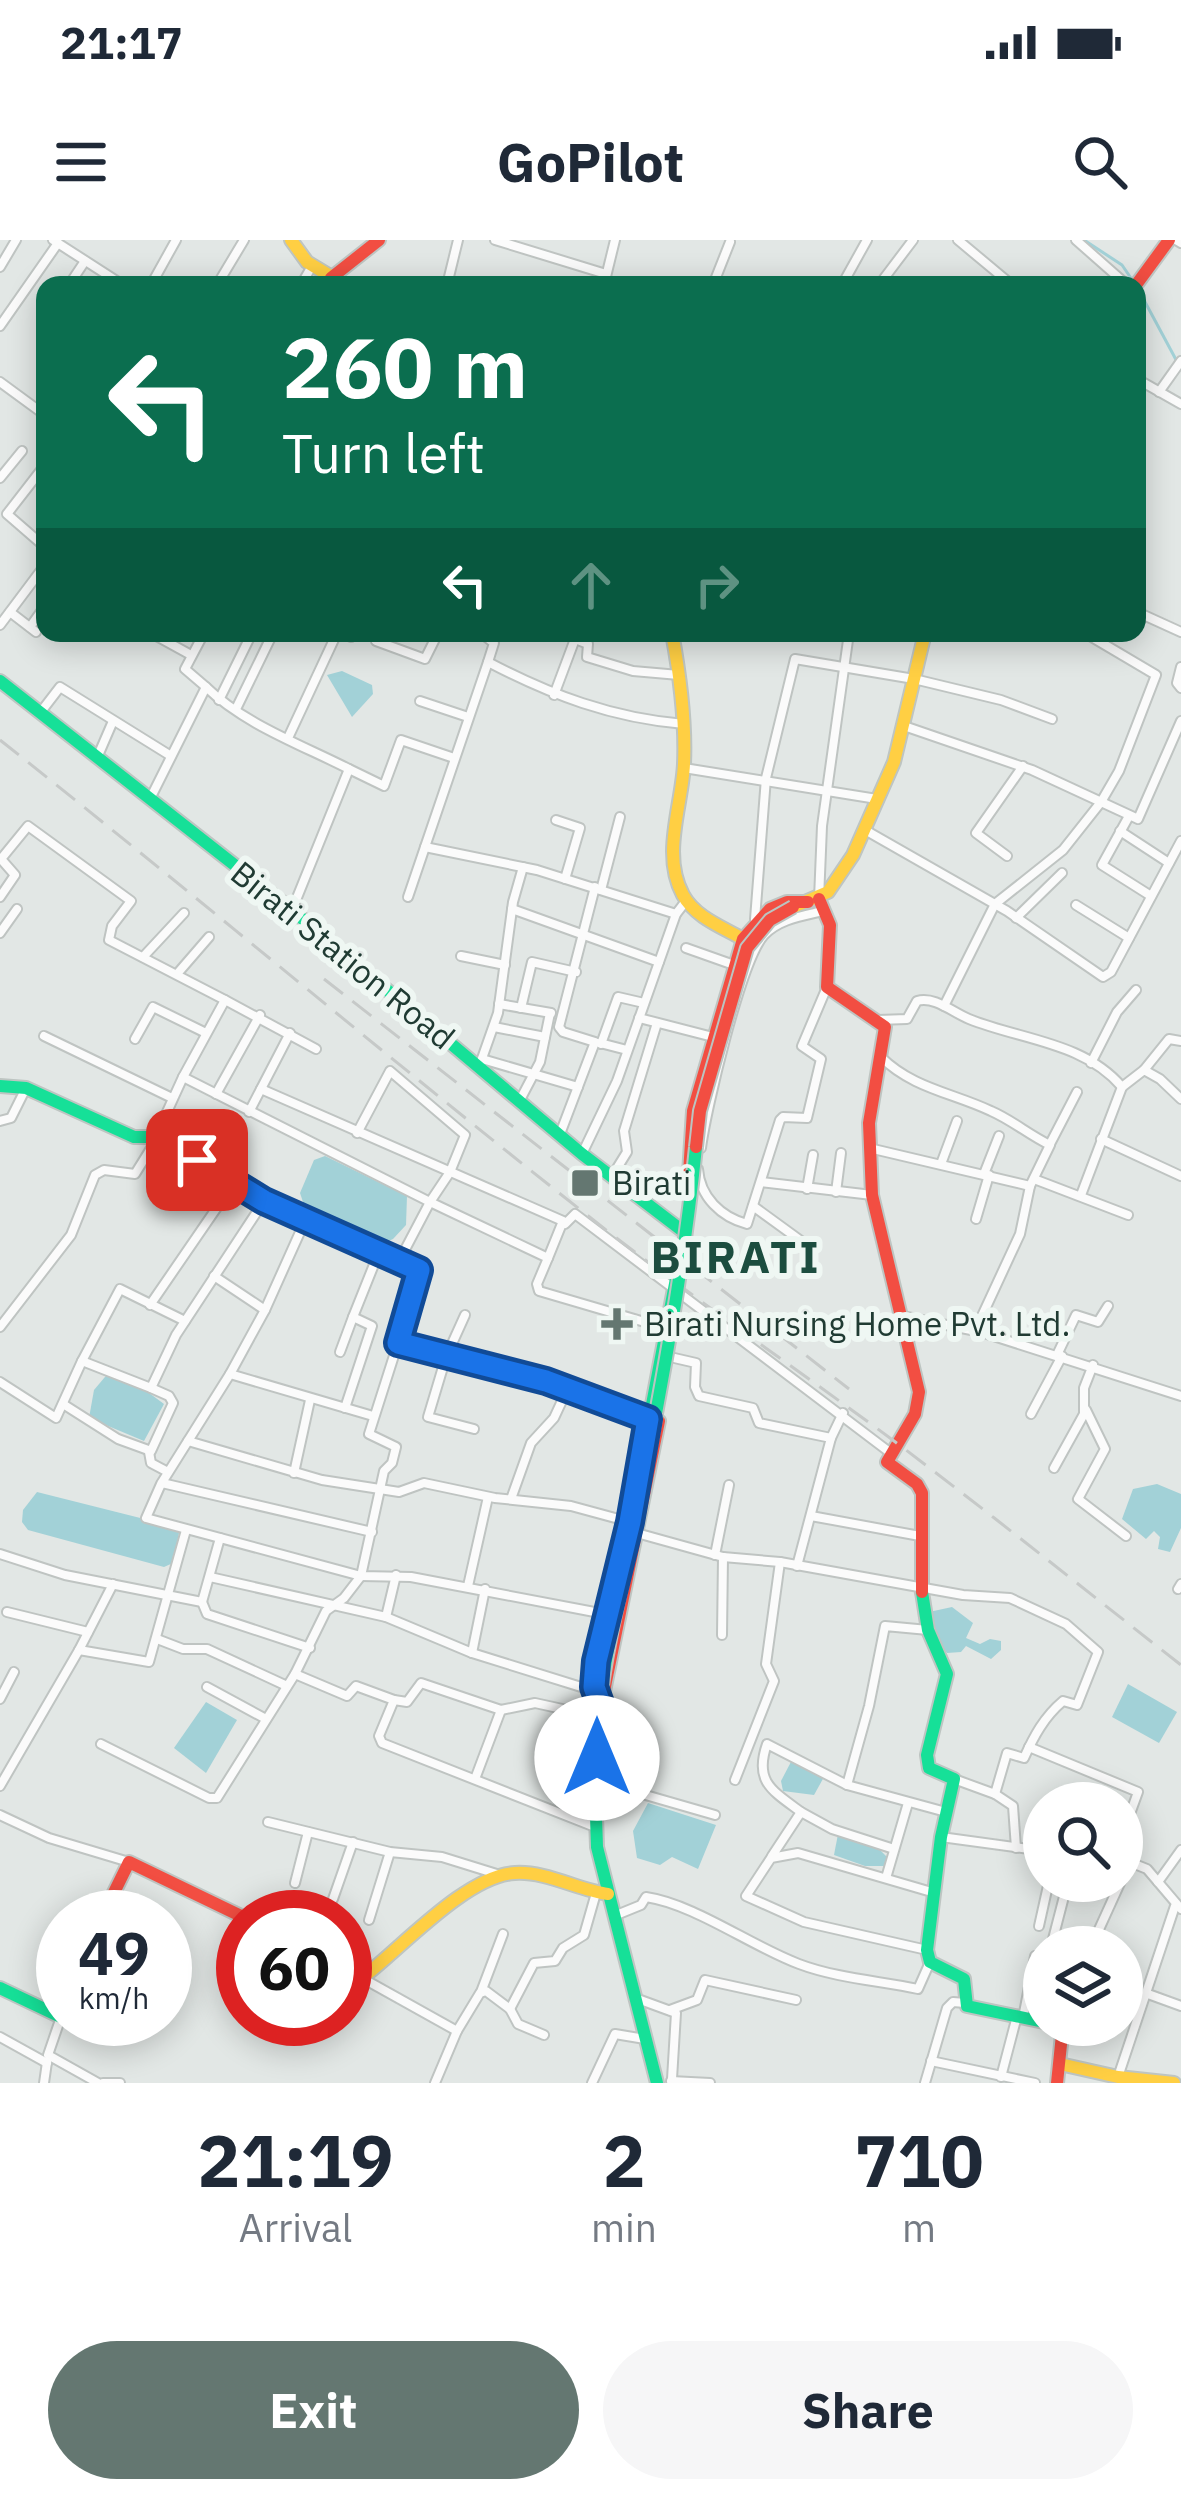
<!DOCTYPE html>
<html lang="en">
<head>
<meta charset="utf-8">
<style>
	:root { --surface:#fff; --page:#f6f6f7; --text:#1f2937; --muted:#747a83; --accent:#647771 }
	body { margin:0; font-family:"IBM Plex Sans",sans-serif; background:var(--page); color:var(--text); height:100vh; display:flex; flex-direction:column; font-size:45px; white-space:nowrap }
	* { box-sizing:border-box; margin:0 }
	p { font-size:39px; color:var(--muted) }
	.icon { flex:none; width:66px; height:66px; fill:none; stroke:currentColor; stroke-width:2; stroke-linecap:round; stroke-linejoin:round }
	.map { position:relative; height:1843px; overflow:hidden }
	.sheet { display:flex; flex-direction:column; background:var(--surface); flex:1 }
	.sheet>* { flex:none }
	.top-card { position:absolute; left:36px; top:36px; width:1110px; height:366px; border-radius:24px; box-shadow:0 6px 30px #0003; background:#0b6e4f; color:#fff; overflow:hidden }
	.controls { position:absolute; left:1023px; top:1542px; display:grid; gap:24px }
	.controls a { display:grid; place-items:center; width:120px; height:120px; border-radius:50%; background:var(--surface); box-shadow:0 6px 30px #0003; font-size:60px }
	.speed { position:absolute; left:36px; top:1650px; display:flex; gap:24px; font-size:60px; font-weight:700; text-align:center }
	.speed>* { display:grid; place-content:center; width:156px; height:156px; border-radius:50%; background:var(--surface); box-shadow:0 6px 30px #0003; line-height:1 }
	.speed small { font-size:30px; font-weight:400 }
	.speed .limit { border:18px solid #d22; background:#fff; color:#111 }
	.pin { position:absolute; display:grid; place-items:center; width:102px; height:102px; color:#fff; margin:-51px; border-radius:24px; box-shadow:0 6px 18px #0006 }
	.me { position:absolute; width:132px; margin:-66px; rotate:0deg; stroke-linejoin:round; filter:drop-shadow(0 0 9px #0008) }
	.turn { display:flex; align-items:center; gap:42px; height:252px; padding:0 48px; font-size:54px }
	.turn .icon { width:156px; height:156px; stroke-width:2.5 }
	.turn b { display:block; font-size:84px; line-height:102px }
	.lanes { display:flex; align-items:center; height:114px; padding:0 48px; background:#0003; justify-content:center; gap:60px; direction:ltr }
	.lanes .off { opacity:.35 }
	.eta { display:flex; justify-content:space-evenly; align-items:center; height:204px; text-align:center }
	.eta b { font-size:72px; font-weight:700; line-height:84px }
	.action { display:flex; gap:24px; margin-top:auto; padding:24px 48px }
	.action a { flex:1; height:138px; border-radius:72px; background:var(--accent); color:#fff; font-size:48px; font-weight:700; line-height:138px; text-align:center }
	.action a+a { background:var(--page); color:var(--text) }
	.status { display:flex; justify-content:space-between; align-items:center; height:84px; padding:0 60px; background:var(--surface); direction:ltr }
	.status svg { height:33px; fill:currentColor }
	header { display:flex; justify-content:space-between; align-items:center; height:156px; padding:0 48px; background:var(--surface); font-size:54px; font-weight:700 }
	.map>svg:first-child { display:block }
	.water { fill:#a2d1d7 }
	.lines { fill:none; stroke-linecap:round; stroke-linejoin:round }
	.stream { stroke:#a2d1d7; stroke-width:3 }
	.street-casing { stroke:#bfc4c2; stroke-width:12 }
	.fast-casing { stroke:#bec5c2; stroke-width:16 }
	.slow-casing { stroke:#bec5c2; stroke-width:16 }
	.jam-casing { stroke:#bec5c2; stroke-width:16 }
	.street { stroke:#fbfbfb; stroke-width:8 }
	.fast { stroke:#16e098; stroke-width:12 }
	.slow { stroke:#ffcf43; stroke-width:12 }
	.jam { stroke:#f24e42; stroke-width:12 }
	.rail { stroke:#c6c9c8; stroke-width:3; stroke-dasharray:24 12; stroke-linecap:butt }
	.fast-bridge-casing { stroke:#bbc4c1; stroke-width:16; stroke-linecap:butt }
	.jam-bridge-casing { stroke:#bbc4c1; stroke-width:16; stroke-linecap:butt }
	.fast-bridge { stroke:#16e098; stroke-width:12 }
	.jam-bridge { stroke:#f24e42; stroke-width:12 }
	.route-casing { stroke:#114b97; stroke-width:30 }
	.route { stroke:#1a73e8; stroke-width:21 }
	.poi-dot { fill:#647771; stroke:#eff7f3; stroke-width:4.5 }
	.labels { text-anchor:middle; stroke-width:12; stroke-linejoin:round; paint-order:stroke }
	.street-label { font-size:33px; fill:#203b33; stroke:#eff7f3 }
	.poi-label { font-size:33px; fill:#203b33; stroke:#eff7f3; text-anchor:start }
	.district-label { font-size:45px; font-weight:bold; letter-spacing:3px; fill:#1c4d3f; stroke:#eff7f3 }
</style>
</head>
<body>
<div class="status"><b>21:17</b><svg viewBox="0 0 49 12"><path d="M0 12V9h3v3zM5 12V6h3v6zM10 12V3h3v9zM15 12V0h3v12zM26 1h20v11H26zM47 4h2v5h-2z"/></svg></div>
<header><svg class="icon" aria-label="menu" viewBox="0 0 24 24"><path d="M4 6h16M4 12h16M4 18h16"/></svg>GoPilot<svg class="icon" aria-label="search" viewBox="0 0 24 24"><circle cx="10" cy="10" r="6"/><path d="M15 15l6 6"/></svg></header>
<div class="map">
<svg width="1181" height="1843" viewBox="0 0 1181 1843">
	<rect width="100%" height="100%" fill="#e2e7e5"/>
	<!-- water -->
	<g class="water">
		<path d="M342,431L372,445L373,454L352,477L327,435Z"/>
		<path d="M325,916L407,956L406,985L393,999L382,1004L307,974L300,953L314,920Z"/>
		<path d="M110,1131L122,1133L164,1164L144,1201L89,1178L94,1150Z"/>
		<path d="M1157,1244L1181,1254V1288L1170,1312L1158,1309L1160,1297L1154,1291L1146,1299L1122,1279L1133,1249Z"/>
		<path d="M37,1252L180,1288L173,1323L164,1327L28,1290L22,1282L23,1270Z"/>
		<path d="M952,1367L973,1383L966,1398L980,1404L990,1399L1001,1401V1410L991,1419L966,1406L961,1412L947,1413L936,1398L929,1372Z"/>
		<path d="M1128,1444L1177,1472L1159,1503L1112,1477Z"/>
		<path d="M206,1462L237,1480L206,1533L174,1508Z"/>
		<path d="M793,1518L824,1537L814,1555L783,1551L781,1541Z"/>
		<path d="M648,1563L716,1585L698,1629L672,1617L660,1625L637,1618L633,1591Z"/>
		<path d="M838,1594L877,1607L887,1617L885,1626H865L834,1615Z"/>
	</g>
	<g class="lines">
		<!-- stream -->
		<g class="stream">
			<path d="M1084,0L1122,25L1135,44"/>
			<path d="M1137,47L1181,129"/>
		</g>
		<!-- street casing -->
		<g class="street-casing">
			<g id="street">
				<path d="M53,0L123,45"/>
				<path d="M495,0L606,34"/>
				<path d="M958,0L1012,45"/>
				<path d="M1076,0L1127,45"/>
				<path d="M1176,0L1181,3"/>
				<path d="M0,27L16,0"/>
				<path d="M69,45L85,21"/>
				<path d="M151,45L176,0"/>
				<path d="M217,45L244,0"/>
				<path d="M301,45L312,26"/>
				<path d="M447,45L458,0"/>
				<path d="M604,45L615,0"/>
				<path d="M713,45L730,2"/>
				<path d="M842,45L867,0"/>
				<path d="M879,45L913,0"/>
				<path d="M0,86L58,3"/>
				<path d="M1137,139L1181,164"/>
				<path d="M0,142L45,175"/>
				<path d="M1159,152L1181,121"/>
				<path d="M45,225L7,274L45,307"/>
				<path d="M0,238L22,211"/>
				<path d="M10,372L36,392"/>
				<path d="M1137,372L1181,392"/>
				<path d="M0,385L45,325"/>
				<path d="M30,387L45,366"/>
				<path d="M151,393L191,415"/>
				<path d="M204,393L185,429L206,447"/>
				<path d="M342,393L351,397L355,393"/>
				<path d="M481,393L494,403L488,422"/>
				<path d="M376,401L425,419L438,393"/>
				<path d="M1181,427L1177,443L1181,448"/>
				<path d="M554,455L575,399L588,404L587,417L633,431L679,435"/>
				<path d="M219,460L252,393"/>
				<path d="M420,461L468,477"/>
				<path d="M236,469L273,393"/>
				<path d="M40,473L60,447L171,516"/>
				<path d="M904,486L1032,530L1138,579L1181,481"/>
				<path d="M288,498L337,393"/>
				<path d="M97,518L113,481"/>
				<path d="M684,528L877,559"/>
				<path d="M349,529L384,546L401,500L454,518"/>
				<path d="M151,557L206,447C244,484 302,505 349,529L292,670"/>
				<path d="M1129,576L1102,625L1151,656"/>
				<path d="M556,580L580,588L565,639"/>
				<path d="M865,590L1007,671L1103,737L1111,732L1181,601"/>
				<path d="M1120,591L1169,623"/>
				<path d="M1007,616L976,593L1023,526"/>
				<path d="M601,650L620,577"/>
				<path d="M0,657L15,635L1,619L28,586L131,661L112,686L109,700L225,760"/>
				<path d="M408,657L425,607"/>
				<path d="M819,659L822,586L849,393"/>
				<path d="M1076,665L1129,698"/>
				<path d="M512,669L659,722"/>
				<path d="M676,674L537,630L425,607L488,422C551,455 612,478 684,484"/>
				<path d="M1016,678L1062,633"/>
				<path d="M755,679L766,538L795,419L914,439L1001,460L1052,479"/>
				<path d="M0,693L17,669"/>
				<path d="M686,708L734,725"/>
				<path d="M461,716L505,725"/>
				<path d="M143,717L184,673"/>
				<path d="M177,734L209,697"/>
				<path d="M499,764L551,773"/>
				<path d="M944,766L995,664L1063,610L1101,562L1119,531L1156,435L1085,393"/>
				<path d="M521,768L532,722L576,732"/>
				<path d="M639,778L713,797"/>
				<path d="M878,780L907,779L917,761C935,756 952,772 969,779C1021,800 1084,802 1122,847L1144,830L1160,839L1181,859"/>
				<path d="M494,787L545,797"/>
				<path d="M44,796L172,858"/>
				<path d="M135,799L153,767L206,793"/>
				<path d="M600,803L627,810"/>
				<path d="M601,804L618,757L644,763"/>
				<path d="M881,817C912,848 953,853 991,871C1012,880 1029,895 1050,905L1030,946L1020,994L975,1091"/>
				<path d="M482,819L578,847"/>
				<path d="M1091,823L1117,772L1136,750"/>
				<path d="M479,827L498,773L513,662L523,627"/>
				<path d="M1144,830L1169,799L1181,801"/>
				<path d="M183,837L225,760L316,809"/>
				<path d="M261,849L563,981L548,1018"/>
				<path d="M216,854L260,775"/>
				<path d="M520,860L540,822L550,773"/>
				<path d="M249,872L290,793"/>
				<path d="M0,881L11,878L26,848"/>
				<path d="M560,894L595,802L563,792L559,787L595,647"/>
				<path d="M156,896L183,837L430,962L450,932L465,895L390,831L357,893"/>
				<path d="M1101,899L1181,936"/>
				<path d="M1050,904L1077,852"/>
				<path d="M701,908C706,870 741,720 764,695C779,679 802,676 823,671"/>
				<path d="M869,908L1030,946"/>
				<path d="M582,914L617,841L676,674L686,661"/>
				<path d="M941,924L957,881"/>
				<path d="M698,929C700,957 721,977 747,984L780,880L783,877L807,878L821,819L802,806L827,747"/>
				<path d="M984,934L999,896"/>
				<path d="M611,938L627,912L624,891L657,783"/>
				<path d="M1034,939L1128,975"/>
				<path d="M761,942L872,955"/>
				<path d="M807,949L813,915"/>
				<path d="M836,952L841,913"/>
				<path d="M1081,955L1122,847"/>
				<path d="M753,966L808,1006"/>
				<path d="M976,979L989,935"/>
				<path d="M565,984L575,974L892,1214"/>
				<path d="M399,1021L430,962L548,1018L537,1044L539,1051L665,1088"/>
				<path d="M214,1036L265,1070"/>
				<path d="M150,1065L233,944"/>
				<path d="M465,1075L446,1117L428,1177L474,1189"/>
				<path d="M902,1076L981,1092L1181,1156"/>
				<path d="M0,1087L71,995L95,935L104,930L135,934L158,897"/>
				<path d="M340,1112L353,1077"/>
				<path d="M1057,1115L1076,1075L1098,1082L1108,1066"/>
				<path d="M670,1117L696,1123L695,1147L699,1156L753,1168L759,1183L831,1198"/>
				<path d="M82,1121L120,1049L185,1081"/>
				<path d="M230,1134L265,1070L305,981"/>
				<path d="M0,1142L56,1178L82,1121L151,1148"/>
				<path d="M63,1164L118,1199L151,1211L173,1163L169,1156L151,1148L176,1095L264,961"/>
				<path d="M345,1168L372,1086L353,1077L379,1012"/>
				<path d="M1086,1170L1105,1209L1078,1259L1126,1296"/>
				<path d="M1031,1174L1062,1116"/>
				<path d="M373,1176L230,1134L161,1244L146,1278L361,1336L411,1337L605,1374"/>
				<path d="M188,1201L322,1240L399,1252L424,1243L495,1258L571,1266L630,1282"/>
				<path d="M149,1212L151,1223L168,1232"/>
				<path d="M1054,1228L1084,1174V1148L1093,1125"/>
				<path d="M294,1233L310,1160"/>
				<path d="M162,1243L372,1292"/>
				<path d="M511,1259L531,1203L554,1178L567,1150"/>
				<path d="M811,1276L920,1296"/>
				<path d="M633,1292L723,1317L780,1322L963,1355L1010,1358L1066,1384L1098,1412L1077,1465L1063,1461C1044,1477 1034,1496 1024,1518L1007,1513L995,1554L954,1539"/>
				<path d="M0,1314L65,1335L202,1362L220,1298"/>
				<path d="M715,1315L729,1245"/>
				<path d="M797,1326L831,1198L843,1173"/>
				<path d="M210,1337L386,1377L472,1413L594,1451"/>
				<path d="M113,1344L79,1410L149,1422L186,1290"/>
				<path d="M468,1346L488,1257"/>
				<path d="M1178,1349L1181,1344"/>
				<path d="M202,1362L207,1374L310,1408"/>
				<path d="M7,1372L88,1392"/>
				<path d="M386,1377L396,1335"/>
				<path d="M722,1395L723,1317"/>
				<path d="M157,1399L183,1409H207L287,1446"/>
				<path d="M472,1413L485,1349"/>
				<path d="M295,1434L347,1456L356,1446L394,1460L379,1496L382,1503L595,1587"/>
				<path d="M207,1447L266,1479"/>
				<path d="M0,1459L14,1432"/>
				<path d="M394,1460L407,1462L421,1443L501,1470L475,1539"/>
				<path d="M501,1470L535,1463L599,1477"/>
				<path d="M101,1504L209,1558H217L295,1434L326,1371L344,1358L361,1336L384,1231L392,1223L396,1207L369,1194L398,1103"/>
				<path d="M1029,1507L1138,1552L1122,1596"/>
				<path d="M597,1522L628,1534L642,1554L715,1575"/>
				<path d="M735,1540L774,1441L766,1424L780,1322"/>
				<path d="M847,1545L869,1466L885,1386L928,1390"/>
				<path d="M0,1546L79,1410"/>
				<path d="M995,1554L1013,1566L1016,1608"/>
				<path d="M801,1572C771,1550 754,1541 767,1504L847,1545L946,1572"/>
				<path d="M0,1575L49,1598L129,1622"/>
				<path d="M268,1582L390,1612L442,1617L500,1635"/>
				<path d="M941,1597L1044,1611"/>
				<path d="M772,1616L801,1572L832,1589L894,1609"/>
				<path d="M1122,1619L1147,1629L1181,1669"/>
				<path d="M886,1638L908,1563"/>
				<path d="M1158,1642L1181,1610"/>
				<path d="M295,1643L308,1592"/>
				<path d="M333,1659L353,1602"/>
				<path d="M74,1669L92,1677"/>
				<path d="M614,1676L641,1665L646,1657C694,1664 751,1706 799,1724C836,1738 880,1741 918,1749L930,1722"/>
				<path d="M369,1680L390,1612"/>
				<path d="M1039,1686L1049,1641"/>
				<path d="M1053,1699L1068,1641"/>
				<path d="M1091,1707L1121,1641"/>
				<path d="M927,1710L804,1682L746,1656L771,1618L798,1613L935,1653"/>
				<path d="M362,1738L457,1791L480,1753L486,1751L510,1769L518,1784L544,1795"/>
				<path d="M481,1752L503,1694"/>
				<path d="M1148,1754L1181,1766"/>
				<path d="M635,1758L676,1773L672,1839"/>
				<path d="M510,1769L534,1723L555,1721L563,1708L584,1695L596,1653"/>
				<path d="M670,1770L697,1760L705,1740L796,1760"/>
				<path d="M61,1777L48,1815L98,1843"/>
				<path d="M1023,1778L1035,1716"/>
				<path d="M0,1797L47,1823"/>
				<path d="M931,1821L1035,1843"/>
				<path d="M1001,1837L1017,1776"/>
				<path d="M1118,1837L1175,1666"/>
				<path d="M671,1841L710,1843"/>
				<path d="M44,1843L47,1822"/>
				<path d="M103,1843H120"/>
				<path d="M435,1843L457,1791"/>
				<path d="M592,1843L615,1794L645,1799"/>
				<path d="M925,1843L947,1768L953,1762L965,1763"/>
			</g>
		</g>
		<!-- fast casing -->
		<g class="fast-casing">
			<g id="fast">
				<path d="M0,441L292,670L582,914L684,992"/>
				<path d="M0,846L26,848L134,897H162L264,961L419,1030L398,1103L546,1141L648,1179"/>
				<path d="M638,1238L677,1033"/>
				<path d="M922,1352L928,1390L947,1434L927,1515L929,1528L954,1539L941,1597L927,1710L930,1722L964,1739L967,1766L1044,1782"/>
				<path d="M601,1453L595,1546L597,1607L657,1843"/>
				<path d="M0,1748L61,1777L63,1772"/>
			</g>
		</g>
		<!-- slow casing -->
		<g class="slow-casing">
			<g id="slow">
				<path d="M291,0L307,22L345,45"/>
				<path d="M672,393C680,436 686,480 684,524C682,566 661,615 683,655C695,677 722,687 743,699"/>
				<path d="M793,667L828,652L853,615L894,522L925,393"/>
				<path d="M345,1729L361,1737L367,1734C404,1705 468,1635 515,1633C546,1631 578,1650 608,1654"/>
				<path d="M1060,1824L1118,1837L1174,1843"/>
			</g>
		</g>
		<!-- jam casing -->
		<g class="jam-casing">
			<g id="jam">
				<path d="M331,38L379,0"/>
				<path d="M1136,45L1169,0"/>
				<path d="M819,659L830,685L827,747L885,787L869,883L872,955L919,1152L915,1174L887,1222L917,1244L922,1253V1352"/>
				<path d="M688,949L693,871L743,699L770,669L787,662H808"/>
				<path d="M601,1466C584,1413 611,1355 625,1303"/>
				<path d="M601,1466L659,1181"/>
				<path d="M102,1677L129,1622L243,1677"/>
				<path d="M1057,1843L1063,1785"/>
			</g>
		</g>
		<!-- street -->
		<use href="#street" class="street"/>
		<!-- fast -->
		<use href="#fast" class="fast"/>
		<!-- slow -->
		<use href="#slow" class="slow"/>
		<!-- jam -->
		<use href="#jam" class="jam"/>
		<!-- rail -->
		<g class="rail">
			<path d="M0,500C202,660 398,827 601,986C697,1061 797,1129 894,1201C991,1274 1085,1350 1181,1425"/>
			<path d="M324,739L849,1149"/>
		</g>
		<!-- fast-bridge casing -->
		<g class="fast-bridge-casing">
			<path id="fast-bridge" d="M601,1453C609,1388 627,1327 639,1263C662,1144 684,1027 696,907"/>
		</g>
		<!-- jam-bridge casing -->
		<g class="jam-bridge-casing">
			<path id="jam-bridge" d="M696,907L700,871L747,708L770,680L793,667"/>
		</g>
		<!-- fast-bridge -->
		<use href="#fast-bridge" class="fast-bridge"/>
		<!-- jam-bridge -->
		<use href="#jam-bridge" class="jam-bridge"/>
	</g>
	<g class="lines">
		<!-- route casing -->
		<g class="route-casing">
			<path id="route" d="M197,920L264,961L419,1030L398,1103L546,1141L648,1179L630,1282L596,1421L594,1447L601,1466L597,1518"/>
		</g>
		<!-- route -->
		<use href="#route" class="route"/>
	</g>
	<!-- markers -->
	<g class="poi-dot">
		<rect x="570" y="928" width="30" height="30" rx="6"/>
		<path d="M611 1066h12v12h12v12h-12v12h-12v-12h-12v-12h12z"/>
	</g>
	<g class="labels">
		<!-- street labels -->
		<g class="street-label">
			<text transform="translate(343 715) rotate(39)" y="12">Birati Station Road</text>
		</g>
		<!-- poi labels -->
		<g class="poi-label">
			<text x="612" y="955">Birati</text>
			<text x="644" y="1096">Birati Nursing Home Pvt. Ltd.</text>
		</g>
		<!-- district labels -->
		<g class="district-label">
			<text x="736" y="1033">BIRATI</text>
		</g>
	</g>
</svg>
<div class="controls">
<a><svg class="icon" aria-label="search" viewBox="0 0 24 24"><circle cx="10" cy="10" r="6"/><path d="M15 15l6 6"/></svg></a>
<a><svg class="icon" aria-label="layers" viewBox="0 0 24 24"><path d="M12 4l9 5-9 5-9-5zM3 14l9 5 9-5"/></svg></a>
</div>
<div class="speed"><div>49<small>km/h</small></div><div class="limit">60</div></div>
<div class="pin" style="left:197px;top:920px;background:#d93025"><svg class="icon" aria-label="arrive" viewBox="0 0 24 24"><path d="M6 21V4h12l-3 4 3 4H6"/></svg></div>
<svg class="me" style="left:597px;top:1518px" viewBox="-20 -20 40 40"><circle r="19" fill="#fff"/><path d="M0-13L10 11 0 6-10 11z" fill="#1a73e8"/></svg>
<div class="top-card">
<div class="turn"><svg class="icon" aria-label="left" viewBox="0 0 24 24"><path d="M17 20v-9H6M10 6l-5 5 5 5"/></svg><div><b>260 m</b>Turn left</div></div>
<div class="lanes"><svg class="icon" aria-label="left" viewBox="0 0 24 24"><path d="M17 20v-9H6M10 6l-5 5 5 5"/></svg><svg class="icon off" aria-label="ahead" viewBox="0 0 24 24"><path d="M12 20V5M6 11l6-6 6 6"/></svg><svg class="icon off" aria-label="right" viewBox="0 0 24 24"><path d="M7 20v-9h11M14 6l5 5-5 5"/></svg></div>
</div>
</div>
<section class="sheet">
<div class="eta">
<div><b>21:19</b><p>Arrival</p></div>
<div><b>2</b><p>min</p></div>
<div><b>710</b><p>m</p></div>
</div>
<div class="action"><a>Exit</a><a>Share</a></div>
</section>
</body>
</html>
